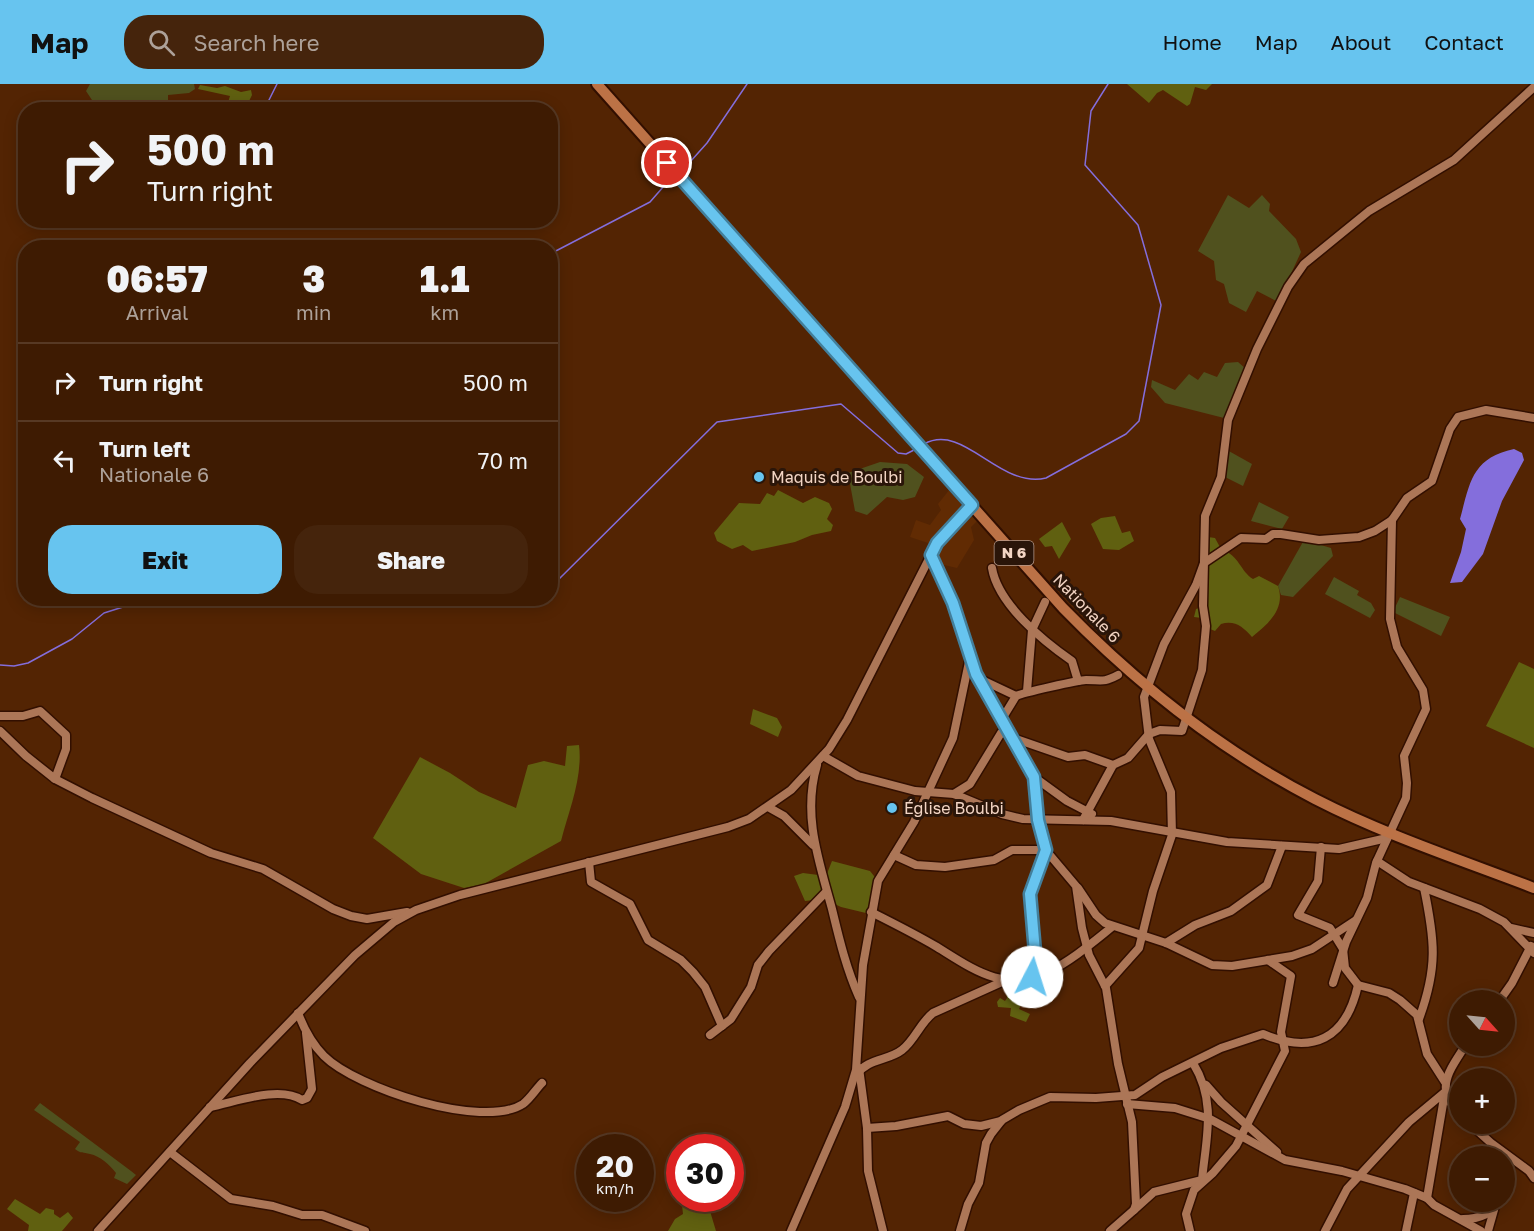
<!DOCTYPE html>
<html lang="en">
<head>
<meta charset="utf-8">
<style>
	:root { --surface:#3e1b02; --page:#45240c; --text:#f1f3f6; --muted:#ada199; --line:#573924; --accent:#67c4ef }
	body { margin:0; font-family:"Golos Text",sans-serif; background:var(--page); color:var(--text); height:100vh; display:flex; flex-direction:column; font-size:22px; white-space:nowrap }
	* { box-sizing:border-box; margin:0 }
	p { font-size:20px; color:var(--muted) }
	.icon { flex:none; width:33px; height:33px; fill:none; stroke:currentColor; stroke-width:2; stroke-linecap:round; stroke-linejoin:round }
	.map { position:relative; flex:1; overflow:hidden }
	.side { position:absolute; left:18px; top:156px; width:540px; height:366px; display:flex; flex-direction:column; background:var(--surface); border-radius:24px; box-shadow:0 3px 15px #0003,0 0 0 2px var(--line) }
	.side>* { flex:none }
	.hud { position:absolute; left:18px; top:18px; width:540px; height:126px; border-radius:24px; box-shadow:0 3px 15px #0003,0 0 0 2px var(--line); background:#3e1b02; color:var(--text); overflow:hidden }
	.needle { width:39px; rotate:117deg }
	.tools { position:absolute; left:1449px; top:906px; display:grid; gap:12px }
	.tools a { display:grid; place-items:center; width:66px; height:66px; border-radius:50%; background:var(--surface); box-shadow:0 3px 15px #0003,0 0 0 2px var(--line); font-size:30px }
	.speed { position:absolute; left:576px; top:1050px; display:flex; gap:12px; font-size:30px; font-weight:700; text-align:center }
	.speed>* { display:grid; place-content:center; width:78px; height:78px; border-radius:50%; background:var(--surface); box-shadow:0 3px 15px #0003,0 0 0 2px var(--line); line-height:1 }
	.speed small { font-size:15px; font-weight:400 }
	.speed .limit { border:9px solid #d22; background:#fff; color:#111 }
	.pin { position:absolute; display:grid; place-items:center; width:51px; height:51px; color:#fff; margin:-26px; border:3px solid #fff; border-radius:50%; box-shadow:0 2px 6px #0007 }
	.me { position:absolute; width:66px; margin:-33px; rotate:5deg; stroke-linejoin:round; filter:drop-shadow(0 0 4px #0008) }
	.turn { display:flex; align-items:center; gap:21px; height:126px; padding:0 30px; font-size:27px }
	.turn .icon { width:78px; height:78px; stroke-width:2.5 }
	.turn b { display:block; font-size:42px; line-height:51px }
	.eta { display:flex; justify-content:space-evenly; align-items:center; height:102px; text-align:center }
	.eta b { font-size:36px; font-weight:800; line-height:42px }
	.primary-button { display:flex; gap:12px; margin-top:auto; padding:12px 30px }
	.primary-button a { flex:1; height:69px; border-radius:24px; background:var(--accent); color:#111; font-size:24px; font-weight:800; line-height:69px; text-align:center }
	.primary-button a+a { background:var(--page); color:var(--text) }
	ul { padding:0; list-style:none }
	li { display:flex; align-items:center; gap:18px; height:78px; padding:0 30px; border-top:2px solid var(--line) }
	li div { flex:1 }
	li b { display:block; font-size:22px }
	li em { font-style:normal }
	header { display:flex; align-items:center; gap:36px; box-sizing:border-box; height:84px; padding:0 30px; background:var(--accent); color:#111 }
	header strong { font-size:28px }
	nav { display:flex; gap:33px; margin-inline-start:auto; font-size:21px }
	.search { width:420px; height:54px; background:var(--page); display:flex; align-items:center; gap:15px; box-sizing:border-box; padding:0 21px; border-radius:24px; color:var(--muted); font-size:22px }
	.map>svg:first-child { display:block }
	.built { fill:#612b03 }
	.green { fill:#50511e }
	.forest { fill:#606010 }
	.water { fill:#846edc }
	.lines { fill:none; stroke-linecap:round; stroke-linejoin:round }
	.stream { stroke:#846edc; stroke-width:1.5 }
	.minor-casing { stroke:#320f00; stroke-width:11 }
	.major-casing { stroke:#320f00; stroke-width:14 }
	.minor { stroke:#ac7657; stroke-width:8 }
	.major { stroke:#bc7246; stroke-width:10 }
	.route-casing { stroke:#437f9b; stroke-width:15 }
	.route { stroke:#67c4ef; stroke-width:10 }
	.poi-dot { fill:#67c4ef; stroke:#2a1509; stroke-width:2 }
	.labels { text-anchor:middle; stroke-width:6; stroke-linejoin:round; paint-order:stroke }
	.shield { fill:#2a1509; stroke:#b79b8c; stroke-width:1.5 }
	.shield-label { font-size:15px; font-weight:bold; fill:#f3d5c4 }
	.poi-label { font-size:16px; fill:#f3d5c4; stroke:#2a1509; text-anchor:start }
	.street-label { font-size:16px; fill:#f3d5c4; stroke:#2a1509 }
</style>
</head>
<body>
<header>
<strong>Map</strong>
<div class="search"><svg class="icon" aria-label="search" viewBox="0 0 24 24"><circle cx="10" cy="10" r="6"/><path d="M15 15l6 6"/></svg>Search here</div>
<nav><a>Home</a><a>Map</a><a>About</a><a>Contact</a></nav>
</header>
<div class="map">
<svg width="1534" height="1147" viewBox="0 0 1534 1147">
	<rect width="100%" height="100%" fill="#532403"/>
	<!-- built -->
	<path class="built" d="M950,405L978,436L971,443L974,456L957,484L935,479L931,460L910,453L916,436L930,441L941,426L938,420Z"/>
	<!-- green -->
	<g class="green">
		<path d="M90,0H194L195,5L189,9L168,11V25H98L86,7Z"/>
		<path d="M1228,111L1249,124L1262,111L1270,120L1269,127L1296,155L1301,168L1278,218L1257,207L1246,228L1229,219L1224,200L1216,196L1214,177L1198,167Z"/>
		<path d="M1238,278L1246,285L1234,309L1228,335L1165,319L1151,303L1152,296L1175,306L1189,290L1198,296L1204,288L1217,293L1225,279Z"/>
		<path d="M1227,366L1252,380L1243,402L1223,392Z"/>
		<path d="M880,378L907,380L924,393L915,413L903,416L887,413L867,431L855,427L848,389Z"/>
		<path d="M1259,418L1289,433L1282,445L1251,437Z"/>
		<path d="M1304,456L1331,464L1333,472L1293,513L1281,511L1278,502Z"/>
		<path d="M1334,493L1359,507L1357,511L1371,519L1375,526L1370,534L1325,510Z"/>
		<path d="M1400,513L1450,533L1441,552L1393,528Z"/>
		<path d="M40,1019L131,1087L136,1091L127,1100L114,1094L116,1089C110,1081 100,1072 90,1070C83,1068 81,1070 75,1065L80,1058L34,1026Z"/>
	</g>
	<!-- forest -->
	<g class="forest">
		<path d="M1127,0H1212L1206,6L1195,3L1190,20L1187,22L1163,6L1157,9L1149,19Z"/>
		<path d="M200,1L217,4L225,2L241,8L251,6L252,11L245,25H226L230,12L198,5Z"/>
		<path d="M778,406L803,419L815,413L829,419L832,425L827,435L833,441L831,447L812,451L795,458L752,467L743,461L732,465L717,457L714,449L739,419L760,420L767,409L774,412Z"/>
		<path d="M1115,432L1122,449L1130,447L1134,457L1119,466L1103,465L1091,440L1101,434Z"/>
		<path d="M1062,438L1071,455L1059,475L1052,462L1045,463L1039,455Z"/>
		<path d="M1208,453L1215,454L1221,465C1240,472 1240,487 1253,495L1259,492L1278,502C1286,525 1268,540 1252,553C1243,543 1235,536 1221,540L1215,547L1210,545V535L1194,533L1196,525L1202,523Z"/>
		<path d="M1519,578L1534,585V664L1486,642Z"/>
		<path d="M753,625L777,634L782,643L778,653L750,640Z"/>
		<path d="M579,661C583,693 569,726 561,757L484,800L464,804L421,790L373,754L420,673L450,689L479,708L516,724L528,681L544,677L565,682L567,662Z"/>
		<path d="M832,777L870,787L878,797L870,830L841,823L824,815L805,817L794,792L803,789L826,792Z"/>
		<path d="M1005,900H1014V913L1021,921L1019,925L1030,930L1026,938L1010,932L1011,924L998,923L997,918L1000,914L1005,917L1007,914Z"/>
		<path d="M15,1115L40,1130L46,1124L54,1126V1130L60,1134L68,1128L73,1134L62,1147H28L29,1141L7,1125Z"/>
		<path d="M697,1115L710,1127L716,1147H668L675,1135L683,1130L682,1121Z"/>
	</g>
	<!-- water -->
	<path class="water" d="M1514,365L1522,369L1524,376L1502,417L1483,470L1462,498L1450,499L1461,468L1466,445L1460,435C1470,398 1472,374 1514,365Z"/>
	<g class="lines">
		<!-- stream -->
		<g class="stream">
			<path d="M264,26L277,0"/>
			<path d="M690,78L707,59L747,0"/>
			<path d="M550,170L650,118L664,102"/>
			<path d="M924,360C964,338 999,405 1046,394L1126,350L1139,337L1161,221L1138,141L1085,81L1091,27L1108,0"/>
			<path d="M556,498L717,338L841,320L898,369L906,370L914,366"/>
			<path d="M0,581L14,582L28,579L72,555L104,529L123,523L134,514"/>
		</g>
		<!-- minor casing -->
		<g class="minor-casing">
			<g id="minor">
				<path d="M992,484C998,520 1043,557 1072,577L1078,597"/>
				<path d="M970,573L976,590L1034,693L1042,758L1049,770L1076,802L1082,844L1089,871L1106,904L1118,980L1132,1038L1136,1120L1134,1126L1110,1147"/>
				<path d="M980,595L1016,612C1022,609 1079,596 1086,596C1102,596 1103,599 1118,591"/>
				<path d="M1027,607L1032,546L1045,518"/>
				<path d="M0,632H23L40,627L66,651V665L55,695"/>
				<path d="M1002,635L1016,612"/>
				<path d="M0,647L26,672L55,695L92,714L211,769L263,785L333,825L351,832L367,835L407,828"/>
				<path d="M1013,654L1068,673L1085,671L1113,681"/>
				<path d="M823,672L858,692L915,707L954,710L1002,730L1023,735L1111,737L1227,758L1339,765L1387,754"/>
				<path d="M817,681C802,731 819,777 832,825C839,854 846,884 859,913"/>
				<path d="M1034,693L1067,717L1092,730"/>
				<path d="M954,710L970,700L1001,649L1007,643"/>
				<path d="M768,723L784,732L813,761"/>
				<path d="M1083,736L1113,681L1128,674L1149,650L1160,646L1182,647L1202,586L1206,542L1203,522L1205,432L1221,393L1228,336L1257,265L1288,203L1304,180L1369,127L1454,76L1534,3"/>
				<path d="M1321,763L1318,797L1298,831L1330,844L1343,865L1345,884L1358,901L1389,909L1400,916L1417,931L1427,970L1445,998"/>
				<path d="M894,771L916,781L945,783L994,776L1012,766H1046L1030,810L1035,868L1032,893"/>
				<path d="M1377,777L1409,798L1480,825L1504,838L1534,869"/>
				<path d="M589,778L591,798L630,820L648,856L681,876L693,888L705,903L722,942"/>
				<path d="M1078,804L1096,831L1105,839L1166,859L1212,881L1232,882L1292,872L1312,865L1356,836"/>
				<path d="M871,828C893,839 915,850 937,863C973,885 1003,909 1048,888C1071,877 1092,859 1112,843"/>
				<path d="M1511,844L1534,849"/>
				<path d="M1166,859L1195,841L1231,827L1267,801L1282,762"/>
				<path d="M1333,899L1346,858L1367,814L1376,779L1406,714L1407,699L1404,672L1426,625L1423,606L1397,563L1390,535L1392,436"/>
				<path d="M1105,902L1139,864L1153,807L1172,751L1171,708L1149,655L1144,613L1164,560L1196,501L1204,479L1241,454L1266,455L1273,450H1281L1319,456L1359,453L1375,447L1392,436L1407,414L1432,397L1450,345L1458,333L1486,326L1534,334"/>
				<path d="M1500,916L1512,899L1531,862"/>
				<path d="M298,929C304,945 312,960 324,972C356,1004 483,1046 523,1020C530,1015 536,1005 542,999"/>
				<path d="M1419,935C1438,883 1435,857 1424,804"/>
				<path d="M710,951L731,935L751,903L758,881L769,867L826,808"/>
				<path d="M859,984L867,1044L868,1087L883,1147"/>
				<path d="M856,991C868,974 888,977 902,966C915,956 920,939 933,929L1004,897"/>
				<path d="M1206,1001L1221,1018L1277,1068"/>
				<path d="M1127,1020L1175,1024L1210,1035L1285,1076L1342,1087L1405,1105L1427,1114L1434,1121L1481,1147"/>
				<path d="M210,1023C236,1018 279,1001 302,1016L307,1014L312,1005L306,949"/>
				<path d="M1460,1030C1433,1005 1450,986 1465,962"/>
				<path d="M1470,1040L1491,1059L1529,1087L1534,1094"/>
				<path d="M867,1044L896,1042L948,1032L964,1040L981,1042L1001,1037"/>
				<path d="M170,1068L231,1115L273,1122L302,1131H322L365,1147"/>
				<path d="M1504,1094V1101"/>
				<path d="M1134,1126L1154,1108L1202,1096C1206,1054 1217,1018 1193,979"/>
				<path d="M1463,1135C1477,1135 1491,1131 1498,1118"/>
				<path d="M98,1147L250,979L355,871L394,838L416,826L460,811L728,743L749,735L791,706L829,665L847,636L937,459L972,421"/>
				<path d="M791,1147L845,1023L856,986L863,881L878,797L914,738L953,654L970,573L968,560L931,471"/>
				<path d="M960,1147L968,1120L979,1099L986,1059L991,1050L1002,1036L1019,1026L1050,1013L1096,1014L1135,1011L1162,993L1221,964L1263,950C1313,971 1346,955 1358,901"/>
				<path d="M1190,1147L1186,1130L1194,1106L1213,1089L1236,1062L1285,967L1281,948L1291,892L1268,876"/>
				<path d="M1325,1147L1347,1105L1409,1038L1445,1008L1427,1114"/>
				<path d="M1406,1147L1414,1109"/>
				<path d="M1488,1147L1494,1126"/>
			</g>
		</g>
		<!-- major casing -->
		<g class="major-casing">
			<path id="major" d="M597,0L1063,524C1137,600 1220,666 1315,715C1385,751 1461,776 1534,804"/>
		</g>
		<!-- minor -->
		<use href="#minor" class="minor"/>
		<!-- major -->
		<use href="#major" class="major"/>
	</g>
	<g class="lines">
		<!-- route casing -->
		<g class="route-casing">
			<path id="route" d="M667,79L972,421L937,459L931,471L953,519L976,590L1034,693L1038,736L1046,766L1030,810L1035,868L1032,893"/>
		</g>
		<!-- route -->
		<use href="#route" class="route"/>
	</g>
	<!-- markers -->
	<g class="poi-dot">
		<circle cx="759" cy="393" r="6"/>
		<circle cx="892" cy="724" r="6"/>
	</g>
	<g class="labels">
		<!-- shield labels -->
		<rect class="shield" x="994.5" y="457" width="39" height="24" rx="4.5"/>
		<g class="shield-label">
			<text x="1014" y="474">N 6</text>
		</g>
		<!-- poi labels -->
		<g class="poi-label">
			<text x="771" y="399">Maquis de Boulbi</text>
			<text x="904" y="730">Église Boulbi</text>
		</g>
		<!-- street labels -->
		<g class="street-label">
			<text transform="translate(1087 524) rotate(46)" y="6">Nationale 6</text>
		</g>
	</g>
</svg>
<div class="tools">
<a><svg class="needle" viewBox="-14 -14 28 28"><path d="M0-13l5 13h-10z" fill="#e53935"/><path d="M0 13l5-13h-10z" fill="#ada199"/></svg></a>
<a>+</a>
<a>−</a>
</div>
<div class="speed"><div>20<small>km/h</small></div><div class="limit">30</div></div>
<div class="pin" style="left:667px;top:79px;background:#d93025"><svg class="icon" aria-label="arrive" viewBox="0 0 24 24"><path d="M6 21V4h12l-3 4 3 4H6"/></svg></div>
<svg class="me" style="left:1032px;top:893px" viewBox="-20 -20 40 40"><circle r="19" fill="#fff"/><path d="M0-13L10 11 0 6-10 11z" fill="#67c4ef"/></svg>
<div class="hud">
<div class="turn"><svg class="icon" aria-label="right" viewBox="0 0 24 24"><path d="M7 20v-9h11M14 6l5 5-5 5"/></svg><div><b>500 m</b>Turn right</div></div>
</div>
<section class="side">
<div class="eta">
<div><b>06:57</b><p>Arrival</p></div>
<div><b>3</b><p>min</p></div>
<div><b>1.1</b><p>km</p></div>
</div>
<ul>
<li><svg class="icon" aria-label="right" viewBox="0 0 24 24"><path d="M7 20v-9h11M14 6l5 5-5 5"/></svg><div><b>Turn right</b></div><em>500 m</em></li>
<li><svg class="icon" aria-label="left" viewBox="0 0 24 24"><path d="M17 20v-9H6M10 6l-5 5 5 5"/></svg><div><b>Turn left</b><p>Nationale 6</p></div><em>70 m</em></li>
</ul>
<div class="primary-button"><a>Exit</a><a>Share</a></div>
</section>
</div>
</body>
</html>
